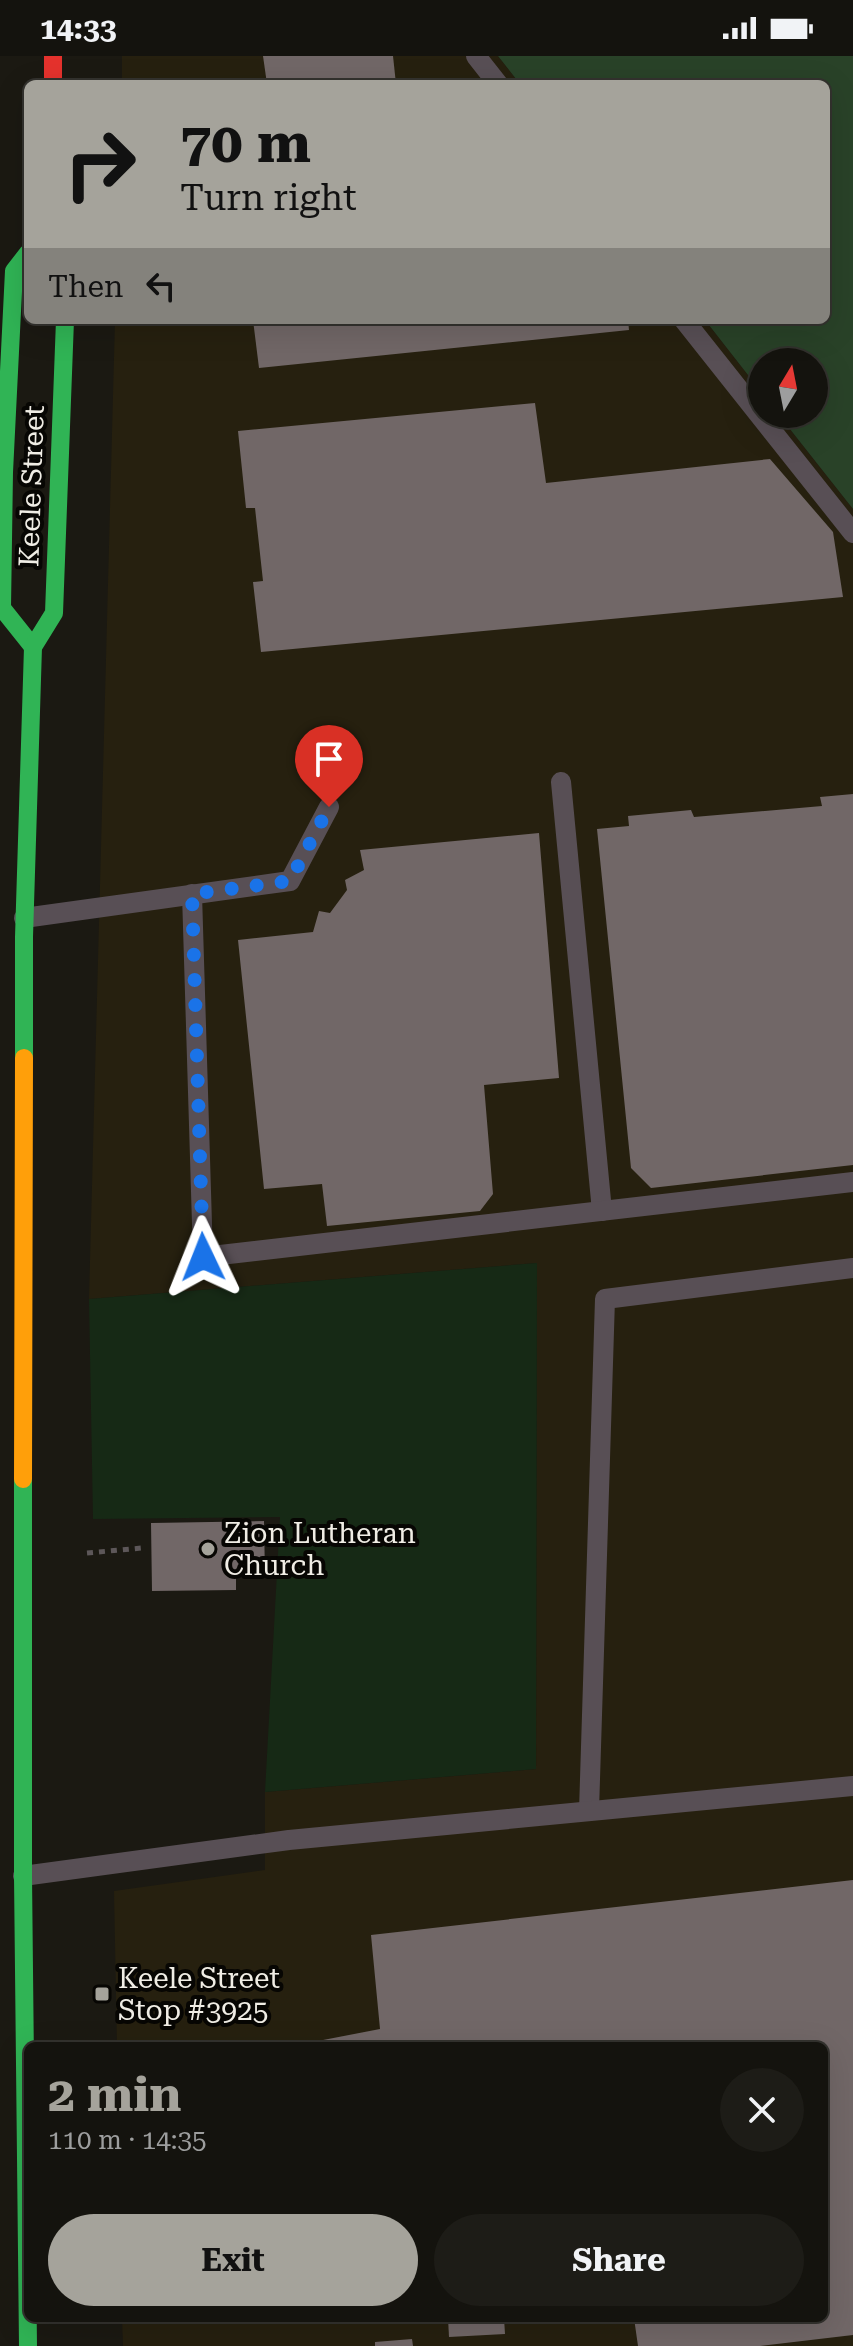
<!DOCTYPE html>
<html lang="en">
<head>
<meta charset="utf-8">
<style>
	:root { --surface:#14130e; --page:#1d1c17; --text:#f1f3f6; --muted:#9d9e9e; --line:#33322e; --accent:#a5a39b }
	body { margin:0; font-family:"Roboto Serif",serif; background:var(--page); color:var(--text); height:100vh; display:flex; flex-direction:column; font-size:30px; white-space:nowrap }
	* { box-sizing:border-box; margin:0 }
	p { font-size:26px; color:var(--muted) }
	.icon { flex:none; width:44px; height:44px; fill:none; stroke:currentColor; stroke-width:2; stroke-linecap:round; stroke-linejoin:round }
	.map { position:relative; flex:1; overflow:hidden }
	.panel { position:absolute; left:24px; top:1986px; width:804px; height:280px; display:flex; flex-direction:column; background:var(--surface); border-radius:12px; box-shadow:0 8px 32px #0002,0 0 0 2px var(--line) }
	.panel>* { flex:none }
	.hud { position:absolute; left:24px; top:24px; width:806px; height:244px; border-radius:12px; box-shadow:0 8px 32px #0002,0 0 0 2px var(--line); background:#a5a39b; color:#111; overflow:hidden }
	.needle { width:52px; rotate:10deg }
	.controls { position:absolute; left:748px; top:292px; display:grid; gap:16px }
	.controls a { display:grid; place-items:center; width:80px; height:80px; border-radius:50%; background:var(--surface); box-shadow:0 8px 32px #0002,0 0 0 2px var(--line); font-size:40px }
	.pin { position:absolute; display:grid; place-items:center; width:68px; height:68px; color:#fff; margin:-82px -34px; border-radius:50% 50% 50% 0; rotate:-45deg; box-shadow:0 0 8px #0007 }
	.pin .icon { rotate:45deg }
	.me { position:absolute; width:88px; margin:-44px; rotate:358deg; stroke-linejoin:round; filter:drop-shadow(0 0 6px #0008) }
	.turn { display:flex; align-items:center; gap:28px; height:168px; padding:0 24px; font-size:36px }
	.turn .icon { width:104px; height:104px; stroke-width:2.5 }
	.turn b { display:block; font-size:56px; line-height:68px }
	.then { display:flex; align-items:center; height:76px; padding:0 24px; background:#0003; gap:16px; font-size:30px }
	.round { display:grid; place-items:center; flex:none; width:84px; height:84px; border-radius:42px; background:var(--page) }
	.headline { display:flex; align-items:center; justify-content:space-between; height:136px; padding:0 24px }
	h1 { font-size:48px; font-weight:700; line-height:60px; color:var(--accent) }
	.button { display:flex; gap:16px; margin-top:auto; padding:16px 24px }
	.button a { flex:1; height:92px; border-radius:48px; background:var(--accent); color:#111; font-size:32px; font-weight:700; line-height:92px; text-align:center }
	.button a+a { background:var(--page); color:var(--text) }
	.status { display:flex; justify-content:space-between; align-items:center; height:56px; padding:0 40px; background:var(--surface); direction:ltr }
	.status svg { height:22px; fill:currentColor }
	.map>svg:first-child { display:block }
	.built { fill:#26200f }
	.green { fill:#162915 }
	.forest { fill:#294228 }
	.building { fill:#716767 }
	.lines { fill:none; stroke-linecap:round; stroke-linejoin:round }
	.path { stroke:#5d5759; stroke-width:5; stroke-dasharray:6 6; stroke-linecap:butt }
	.lane { stroke:#584f55; stroke-width:20 }
	.fast { stroke:#30b455; stroke-width:18 }
	.slow { stroke:#ff9f0a; stroke-width:18 }
	.jam { stroke:#e5322d; stroke-width:18 }
	.route { stroke:#1a73e8; stroke-width:14; stroke-dasharray:0 25.2 }
	.poi-dot { fill:#a5a39b; stroke:#070603; stroke-width:3 }
	.labels { text-anchor:middle; stroke-width:8; stroke-linejoin:round; paint-order:stroke }
	.street-label { font-size:28px; fill:#f0ede5; stroke:#070603 }
	.poi-label { font-size:28px; fill:#f0ede5; stroke:#070603; text-anchor:start }
</style>
</head>
<body>
<div class="status"><b>14:33</b><svg viewBox="0 0 49 12"><path d="M0 12V9h3v3zM5 12V6h3v6zM10 12V3h3v9zM15 12V0h3v12zM26 1h20v11H26zM47 4h2v5h-2z"/></svg></div>
<div class="map">
<svg width="853" height="2290" viewBox="0 0 853 2290">
	<rect width="100%" height="100%" fill="#1b1912"/>
	<!-- built -->
	<g class="built">
		<path d="M122,0H498L520,28H122Z"/>
		<path d="M115,264H705L762,337V358H778L853,453V2290H123L122,2262H824V1990H117L114,1835L265,1814V1736L536,1713L537,1207L89,1243Z"/>
	</g>
	<!-- green -->
	<path class="green" d="M537,1207L536,1713L265,1736L280,1461L93,1463L89,1243Z"/>
	<!-- forest -->
	<path class="forest" d="M498,0H853V453L778,358H814V306H762V337L705,264H826V28H520Z"/>
	<!-- building -->
	<g class="building">
		<path d="M263,0H393L396,28H267Z"/>
		<path d="M253,264H628L629,274L259,312Z"/>
		<path d="M535,347L546,427L770,403L833,476L843,541L261,596L253,526L263,525L255,452H246L238,375Z"/>
		<path d="M853,738V1109L651,1132L631,1112L597,773L629,770L628,760L691,754L694,761L822,750L820,741Z"/>
		<path d="M539,777L559,1022L484,1029L493,1138L480,1155L327,1170L322,1128L264,1133L238,884L313,876L319,855L330,857L347,834L345,824L364,814L360,794Z"/>
		<path d="M264,1465L265,1520H236V1534L152,1535L151,1467Z"/>
		<path d="M853,1824V2279L760,2290H638L634,2262H824V1990H292L380,1973L371,1879Z"/>
		<path d="M448,2262H504L505,2278L449,2281Z"/>
		<path d="M412,2283L413,2290H375V2286Z"/>
	</g>
	<g class="lines">
		<!-- path -->
		<path class="path" d="M87,1497L142,1492"/>
		<!-- lane -->
		<g class="lane">
			<path d="M476,0L498,28"/>
			<path d="M684,264L853,477"/>
			<path d="M561,726L602,1155"/>
			<path d="M192,838L203,1201L853,1126"/>
			<path d="M24,862L290,825L329,751"/>
			<path d="M589,1755L605,1243L853,1212"/>
			<path d="M23,1820L289,1784L853,1730"/>
		</g>
		<!-- fast -->
		<g class="fast">
			<path d="M28,197L14,215L4,416L2,552L33,591"/>
			<path d="M24,1002V881L33,591L54,557L65,264"/>
			<path d="M23,1423V1820L28,2290"/>
		</g>
		<!-- slow -->
		<path class="slow" d="M23,1423L24,1002"/>
		<!-- jam -->
		<path class="jam" d="M53,0V28"/>
	</g>
	<g class="lines">
		<!-- route -->
		<path class="route" d="M203,1201L192,838L290,825L329,751"/>
	</g>
	<!-- markers -->
	<g class="poi-dot">
		<circle cx="208" cy="1493" r="8"/>
		<rect x="94" y="1930" width="16" height="16" rx="4"/>
	</g>
	<g class="labels">
		<!-- street labels -->
		<g class="street-label">
			<text transform="translate(31 430) rotate(-88)" y="10">Keele Street</text>
		</g>
		<!-- poi labels -->
		<g class="poi-label">
			<text x="224" y="1487">Zion Lutheran<tspan x="224" dy="32">Church</tspan></text>
			<text x="118" y="1932">Keele Street<tspan x="118" dy="32">Stop #3925</tspan></text>
		</g>
	</g>
</svg>
<div class="controls">
<a><svg class="needle" viewBox="-14 -14 28 28"><path d="M0-13l5 13h-10z" fill="#e53935"/><path d="M0 13l5-13h-10z" fill="#9d9e9e"/></svg></a>
</div>
<div class="pin" style="left:329px;top:751px;background:#d93025"><svg class="icon" aria-label="arrive" viewBox="0 0 24 24"><path d="M6 21V4h12l-3 4 3 4H6"/></svg></div>
<svg class="me" style="left:203px;top:1201px" viewBox="-20 -20 40 40"><path d="M0-17L14 15 0 8-14 15z" fill="#1a73e8" stroke="#fff" stroke-width="4"/></svg>
<div class="hud">
<div class="turn"><svg class="icon" aria-label="right" viewBox="0 0 24 24"><path d="M7 20v-9h11M14 6l5 5-5 5"/></svg><div><b>70 m</b>Turn right</div></div>
<div class="then">Then<svg class="icon" aria-label="left" viewBox="0 0 24 24"><path d="M17 20v-9H6M10 6l-5 5 5 5"/></svg></div>
</div>
<section class="panel">
<div class="headline"><div><h1>2 min</h1><p>110 m · 14:35</p></div><a class="round"><svg class="icon" aria-label="close" viewBox="0 0 24 24"><path d="M6 6l12 12M18 6L6 18"/></svg></a></div>
<div class="button"><a>Exit</a><a>Share</a></div>
</section>
</div>
</body>
</html>
